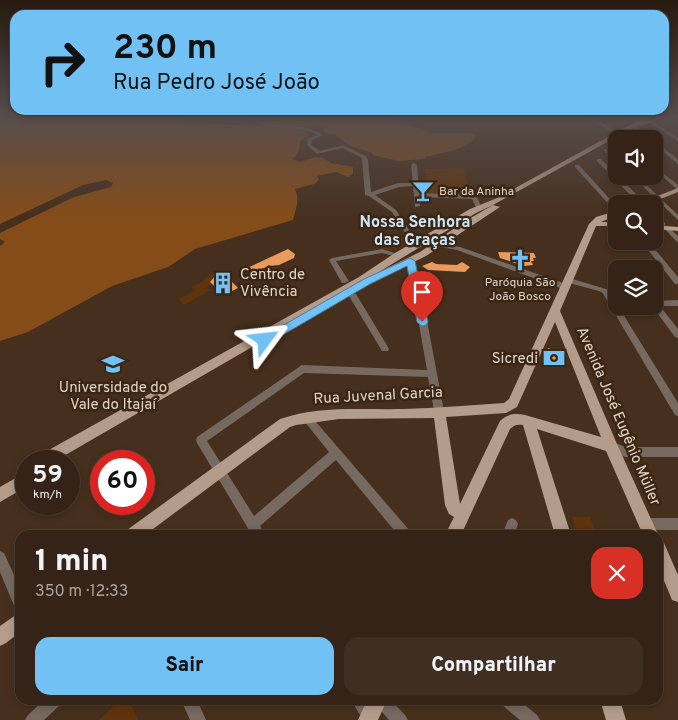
<!DOCTYPE html>
<html lang="pt">
<head>
<meta charset="utf-8">
<style>
	:root { --surface:#342316; --page:#3f2f23; --text:#f1f3f6; --muted:#a9a4a1; --line:#4e4035; --accent:#71c1f5 }
	body { margin:0; font-family:Overpass,sans-serif; background:var(--page); color:var(--text); height:100vh; display:flex; flex-direction:column; font-size:19px; white-space:nowrap }
	* { box-sizing:border-box; margin:0 }
	p { font-size:16px; color:var(--muted) }
	.icon { flex:none; width:28px; height:28px; fill:none; stroke:currentColor; stroke-width:2; stroke-linecap:round; stroke-linejoin:round }
	.map { position:relative; flex:1; overflow:hidden }
	.side { position:absolute; left:15px; top:530px; width:648px; height:175px; display:flex; flex-direction:column; background:var(--surface); border-radius:15px; box-shadow:0 2px 8px #0003,0 0 0 1px var(--line) }
	.side>* { flex:none }
	.banner { position:absolute; left:10px; top:10px; width:659px; height:105px; border-radius:15px; box-shadow:0 2px 8px #0003,0 0 0 1px var(--line); background:#71c1f5; color:#111; overflow:hidden }
	.tools { position:absolute; left:608px; top:130px; display:grid; gap:10px }
	.tools a { display:grid; place-items:center; width:55px; height:55px; border-radius:10px; background:var(--surface); box-shadow:0 2px 8px #0003,0 0 0 1px var(--line); font-size:25px }
	.speed { position:absolute; left:15px; top:450px; display:flex; gap:10px; font-size:25px; font-weight:700; text-align:center }
	.speed>* { display:grid; place-content:center; width:65px; height:65px; border-radius:50%; background:var(--surface); box-shadow:0 2px 8px #0003,0 0 0 1px var(--line); line-height:1 }
	.speed small { font-size:12px; font-weight:400 }
	.speed .limit { border:8px solid #d22; background:#fff; color:#111 }
	.pin { position:absolute; display:grid; place-items:center; width:42px; height:42px; color:#fff; margin:-51px -21px; border-radius:50% 50% 50% 0; rotate:-45deg; box-shadow:0 0 5px #0007 }
	.pin .icon { rotate:45deg }
	.me { position:absolute; width:55px; margin:-28px; rotate:60deg; stroke-linejoin:round; filter:drop-shadow(0 0 4px #0008) }
	.turn { display:flex; align-items:center; gap:18px; height:105px; padding:0 20px; font-size:22px }
	.turn .icon { width:65px; height:65px; stroke-width:2.5 }
	.turn b { display:block; font-size:35px; line-height:42px }
	.round { display:grid; place-items:center; flex:none; width:52px; height:52px; border-radius:15px; background:var(--page) }
	.summary { display:flex; align-items:center; justify-content:space-between; height:85px; padding:0 20px }
	h1 { font-size:30px; font-weight:800; line-height:38px }
	.button { display:flex; gap:10px; margin-top:auto; padding:10px 20px }
	.button a { flex:1; height:58px; border-radius:15px; background:var(--accent); color:#111; font-size:20px; font-weight:800; line-height:58px; text-align:center }
	.button a+a { background:var(--page); color:var(--text) }
	.map>svg:first-child { display:block }
	.green { fill:#5f340d }
	.forest { fill:#844c19 }
	.building { fill:#e99b5c }
	.lines { fill:none; stroke-linecap:round; stroke-linejoin:round }
	.minor { fill:#756960; fill-rule:evenodd }
	.major { fill:#b49c8a; fill-rule:evenodd }
	.route { fill:#71c1f5; stroke:#497d9f }
	.labels { text-anchor:middle; stroke-width:5; stroke-linejoin:round; paint-order:stroke }
	.far-poi-label { font-size:12px; fill:#e2d3c8; stroke:#3b2513; text-anchor:start }
	.poi-label { font-size:15px; fill:#e2d3c8; stroke:#3b2513; text-anchor:start }
	.street-label { font-size:15px; fill:#e2d3c8; stroke:#3b2513 }
	.far-district-label { font-size:16px; font-weight:bold; fill:#cce8fc; stroke:#3b2513 }
</style>
</head>
<body>
<div class="map">
<svg width="678" height="720" viewBox="0 0 678 720">
	<rect width="100%" height="100%" fill="#462f1d"/>
	<!-- green -->
	<g class="green">
		<path d="M463,168L471,196L428,195L425,169Z"/>
		<path d="M389,236L406,237L408,242L397,249L383,251L375,239Z"/>
		<path d="M221,270L227,274L215,276V286L209,284V286L204,289H212L184,305L179,299L195,290L192,287L181,291L202,282L210,274Z"/>
		<path d="M572,517H590L597,535H578Z"/>
		<path d="M120,700H129L138,720H99Z"/>
	</g>
	<!-- forest -->
	<path class="forest" d="M0,117H149C161,121 172,117 185,117L186,119L172,121L252,126L262,125L271,117H385L433,133H471L476,135C472,149 439,153 426,157L424,159L399,161L372,155L373,153L348,145L335,134L326,133L322,129L331,127L294,126L292,129L306,131L308,136L300,141C300,151 299,153 292,159L300,162L316,157L323,158L331,163L353,167V174L348,177L336,172L317,176L319,180L314,184L295,189C300,199 296,209 293,220L195,249L168,267L112,286L28,332L0,341V246L5,242L0,239V233L74,197L111,187L113,183L106,180L83,185L0,224Z"/>
	<!-- building -->
	<g class="building">
		<path d="M288,249L295,254L294,258L279,265L269,266L250,274L245,269Z"/>
		<path d="M498,252L534,253L536,258H533L534,261H531L533,265L524,266L500,258Z"/>
		<path d="M432,262L436,264L457,265L462,262L470,267L465,272L428,270L422,266Z"/>
		<path d="M216,275H225L238,288L224,295L210,282Z"/>
		<path d="M548,348L565,355L561,367L543,360Z"/>
	</g>
	<g class="lines">
		<!-- minor -->
		<g class="minor">
			<path d="M252,117C258,116 263,122 270,123C288,127 308,124 323,135L312,140L311,145L320,151L343,145L366,156L368,160L371,192L398,183H413L411,165L414,163L417,165L419,193L474,195L477,197L482,208L477,209L472,199L419,197L420,206L415,207L413,186L399,187L375,195L396,210L418,244L417,245H413L392,212L369,196L365,195L362,158L343,148L317,154L307,145L308,138L317,135C297,124 269,133 252,117Z"/>
			<path d="M587,117H591L619,133L615,134Z"/>
			<path d="M624,117H629L638,122L634,123Z"/>
			<path d="M675,117H678V118H676Z"/>
			<path d="M651,120L678,138V141L649,122Z"/>
			<path d="M635,126H637L651,139H646L633,128Z"/>
			<path d="M654,141L678,159V164L654,144Z"/>
			<path d="M604,149H608L616,157V160L604,151Z"/>
			<path d="M597,159H601L616,174V176H618L646,204H639L597,161Z"/>
			<path d="M575,165H579L616,206V211L614,210L575,167Z"/>
			<path d="M654,166L678,185V190L654,169Z"/>
			<path d="M632,176H637L678,215V220Z"/>
			<path d="M654,213L665,223V225H661L654,218Z"/>
			<path d="M667,226L678,236V242L676,241L664,228Z"/>
			<path d="M641,241H648L678,277V284H675Z"/>
			<path d="M437,243L460,247L569,285L570,287L566,289H563L457,250L435,246V244Z"/>
			<path d="M382,249L401,255L398,257L382,253L336,261L349,281L345,283H342L329,260L332,258Z"/>
			<path d="M410,259L413,261L418,273L444,411L442,414L439,415L436,414L434,411L428,377L304,373L207,441L254,516L329,452L304,421L302,418L304,415L307,414L310,415L410,531L412,535H398L336,460L260,526L265,535H252L197,443L196,440L197,437L302,365L427,370L410,273L407,261Z"/>
			<path d="M566,278H569L616,292V296L611,295L616,306H618L678,403V416L675,415L602,292L566,282Z"/>
			<path d="M353,293L356,294L388,347L389,349L388,351H382L349,296Z"/>
			<path d="M678,300V306H660L678,329V338L675,337L652,306H654V301Z"/>
			<path d="M611,441L625,447H678V457H625L607,449L606,446L607,443Z"/>
			<path d="M512,518L516,520L518,524L514,535H502L508,520Z"/>
			<path d="M646,518H678V530H646L642,528L640,524L642,520Z"/>
			<path d="M0,551L4,553L20,588V610L15,608L0,572Z"/>
			<path d="M44,700H63L60,705L44,720H25L28,715Z"/>
			<path d="M181,700H197L206,720H190Z"/>
			<path d="M351,700H368L377,716L375,720H363Z"/>
			<path d="M373,700H391L405,715L408,720H389L376,705Z"/>
			<path d="M499,700H519L537,715L540,720H520L502,705Z"/>
		</g>
		<!-- major -->
		<g class="major">
			<path d="M644,117H650L643,122L653,119L654,117H658L659,120L640,126L638,125L493,205L500,207L426,256L375,281L372,282L368,280L55,461H36L38,456L359,277L395,253L470,209L497,198ZM493,205L462,223L420,252L379,272L476,213Z"/>
			<path d="M678,188V192L648,204H637Z"/>
			<path d="M616,211V216L601,222H616V226H596L560,311L617,444L656,530L659,535L658,538V535H643L606,451L537,429L571,535H555L523,425C517,424 514,425 510,429L461,535H445L454,517L449,514L445,505L434,418L339,419L296,425L290,427L145,535H124L127,530L280,419C320,405 362,410 403,409C437,408 470,405 504,403L509,399L589,224L596,217ZM555,322L601,437L525,415C515,413 507,414 500,421L460,504L446,417L506,413L517,407Z"/>
			<path d="M654,225L678,227V231L654,229Z"/>
			<path d="M26,472V487L0,502V487Z"/>
			<path d="M658,541L664,543L678,575V602L672,600L658,566Z"/>
			<path d="M20,612V632L6,643L0,646V626Z"/>
			<path d="M367,700H387L378,720H358Z"/>
			<path d="M600,700H620L626,720H606Z"/>
		</g>
	</g>
	<!-- sky -->
	<linearGradient id="sky" x2="0" y2="1"><stop stop-color="#261a10"/><stop offset="0.54" stop-color="#574d4c"/><stop offset="1" stop-color="#574d4c" stop-opacity="0"/></linearGradient>
	<rect width="678" height="217" fill="url(#sky)"/>
	<!-- route -->
	<path class="route" d="M410,258L415,261L428,322L426,325L422,326L417,322L407,266L370,284L269,343H261L260,340L261,338L364,279Z"/>
	<!-- icons -->
	<defs>
		<g id="bar-bare" transform="scale(1.725)"><path d="M-6-5H6L.8 .8V4.5H3.5V6h-7V4.5H-.8V.8Z" fill="#71c1f5" stroke="#3b2513" stroke-width="2.5" paint-order="stroke"/></g>
		<g id="church-bare" transform="scale(1.725)"><path d="M-1.2-6h2.4v3.5h3.3v2.4h-3.3V6h-2.4V-.1h-3.3v-2.4h3.3Z" fill="#71c1f5" stroke="#3b2513" stroke-width="2.5" paint-order="stroke"/></g>
		<g id="building-bare" transform="scale(1.725)"><path d="M-4-6H4V6H1V3H-1V6H-4ZM-2.5-4.3h1.7v1.8h-1.7ZM.8-4.3h1.7v1.8H.8ZM-2.5-1h1.7V.8h-1.7ZM.8-1h1.7V.8H.8Z" fill="#71c1f5" stroke="#3b2513" stroke-width="2.5" paint-order="stroke"/></g>
		<g id="bank-bare" transform="scale(1.725)"><path d="M-6-4H6V4H-6ZM0-2.3a2.3 2.3 0 1 0 0 4.6a2.3 2.3 0 1 0 0-4.6Z" fill="#71c1f5" stroke="#3b2513" stroke-width="2.5" paint-order="stroke"/></g>
		<g id="university-bare" transform="scale(1.725)"><path d="M0-5L7-2L0 1L-7-2ZM-4 1L0 2.5L4 1V4Q0 6-4 4Z" fill="#71c1f5" stroke="#3b2513" stroke-width="2.5" paint-order="stroke"/></g>
	</defs>
	<g fill-rule="evenodd">
		<use href="#bar-bare" x="423" y="191"/>
		<use href="#church-bare" x="520" y="260"/>
		<use href="#building-bare" x="223" y="283"/>
		<use href="#bank-bare" x="554" y="358"/>
		<use href="#university-bare" x="113" y="364"/>
	</g>
	<g class="labels">
		<!-- far-poi labels -->
		<g class="far-poi-label">
			<text x="439" y="195">Bar da Aninha</text>
			<text x="520" y="286" text-anchor="middle">Paróquia São<tspan x="520" dy="14">João Bosco</tspan></text>
		</g>
		<!-- poi labels -->
		<g class="poi-label">
			<text x="240" y="279">Centro de<tspan x="240" dy="17">Vivência</tspan></text>
			<text x="538" y="363" text-anchor="end">Sicredi</text>
			<text x="113" y="392" text-anchor="middle">Universidade do<tspan x="113" dy="17">Vale do Itajaí</tspan></text>
		</g>
		<!-- street labels -->
		<g class="street-label">
			<text transform="translate(378 395) rotate(-3)" y="5">Rua Juvenal Garcia</text>
			<text transform="translate(619 416) rotate(67)" y="5">Avenida José Eugênio Müller</text>
		</g>
		<!-- far-district labels -->
		<g class="far-district-label">
			<text x="415" y="227">Nossa Senhora<tspan x="415" dy="18">das Graças</tspan></text>
		</g>
	</g>
</svg>
<div class="tools">
<a><svg class="icon" aria-label="sound" viewBox="0 0 24 24"><path d="M4 9h4l5-4v14l-5-4H4zM17 9q2 3 0 6"/></svg></a>
<a><svg class="icon" aria-label="search" viewBox="0 0 24 24"><circle cx="10" cy="10" r="6"/><path d="M15 15l6 6"/></svg></a>
<a><svg class="icon" aria-label="layers" viewBox="0 0 24 24"><path d="M12 4l9 5-9 5-9-5zM3 14l9 5 9-5"/></svg></a>
</div>
<div class="speed"><div>59<small>km/h</small></div><div class="limit">60</div></div>
<div class="pin" style="left:422px;top:322px;background:#d93025"><svg class="icon" aria-label="arrive" viewBox="0 0 24 24"><path d="M6 21V4h12l-3 4 3 4H6"/></svg></div>
<svg class="me" style="left:265px;top:340px" viewBox="-20 -20 40 40"><path d="M0-17L14 15 0 8-14 15z" fill="#71c1f5" stroke="#fff" stroke-width="4"/></svg>
<div class="banner">
<div class="turn"><svg class="icon" aria-label="right" viewBox="0 0 24 24"><path d="M7 20v-9h11M14 6l5 5-5 5"/></svg><div><b>230 m</b>Rua Pedro José João</div></div>
</div>
<section class="side">
<div class="summary"><div><h1>1 min</h1><p>350 m · 12:33</p></div><a class="round" style="background:#d93025;color:#fff"><svg class="icon" aria-label="close" viewBox="0 0 24 24"><path d="M6 6l12 12M18 6L6 18"/></svg></a></div>
<div class="button"><a>Sair</a><a>Compartilhar</a></div>
</section>
</div>
</body>
</html>
